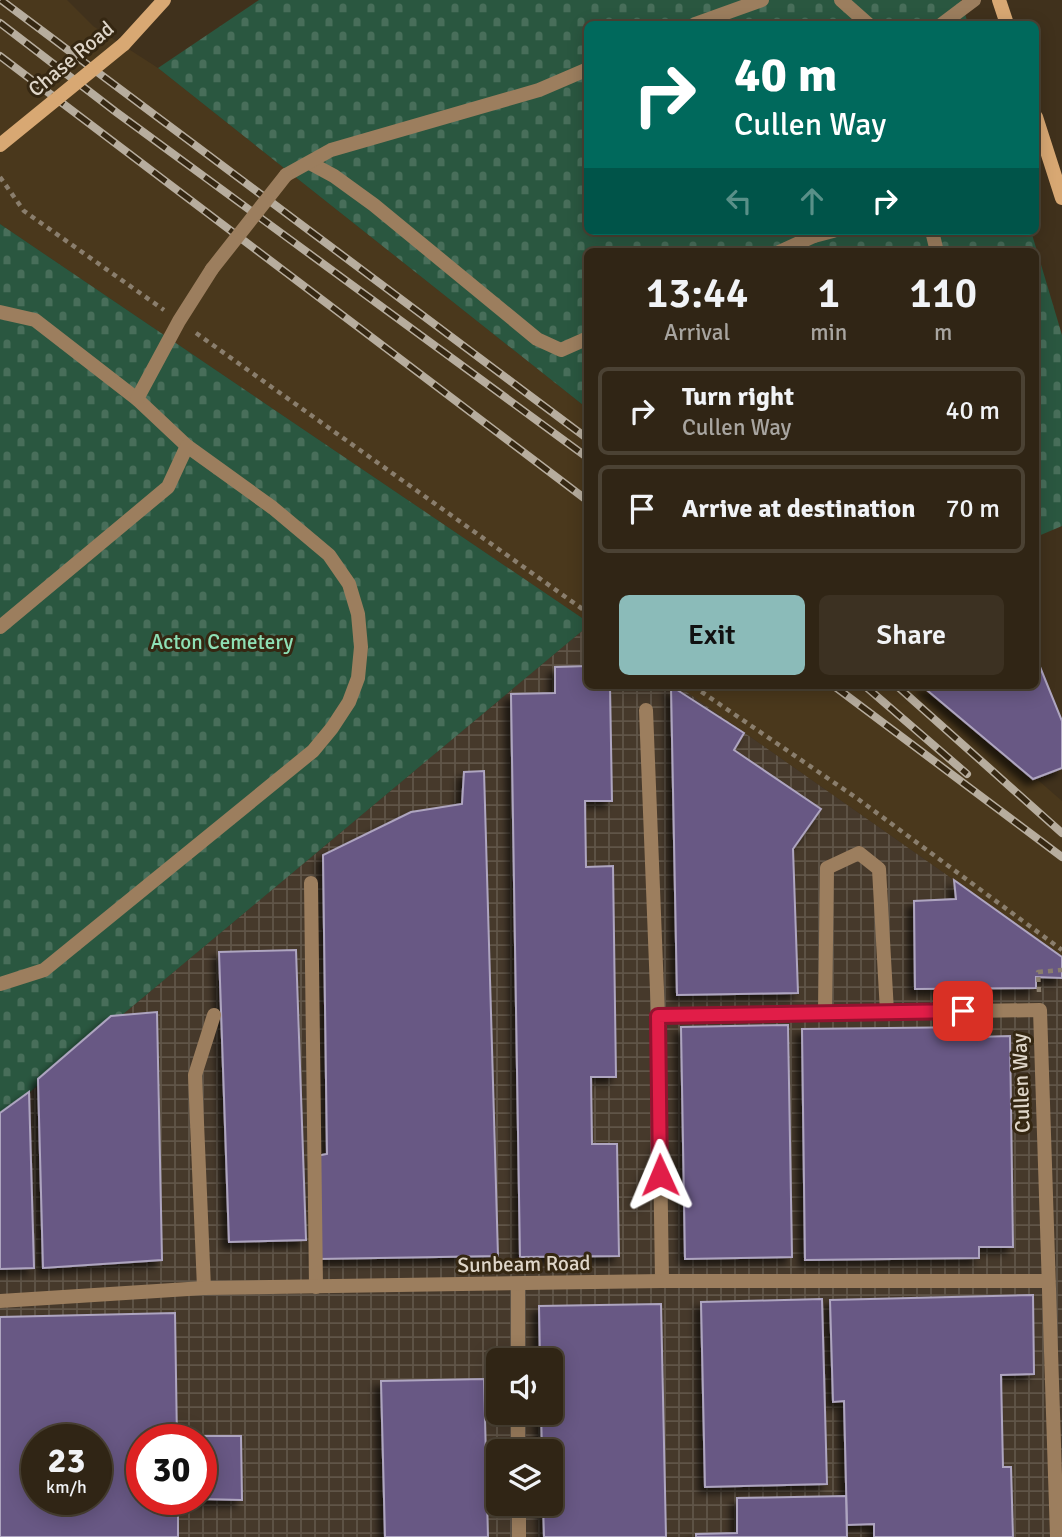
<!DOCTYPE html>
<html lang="en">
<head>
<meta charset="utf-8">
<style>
	:root { --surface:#302515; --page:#3c3122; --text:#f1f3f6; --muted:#a8a5a0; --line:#4b4234; --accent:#8bbbb9 }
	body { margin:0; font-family:Signika,sans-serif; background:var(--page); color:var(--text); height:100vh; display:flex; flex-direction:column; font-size:26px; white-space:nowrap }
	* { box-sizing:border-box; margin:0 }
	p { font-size:23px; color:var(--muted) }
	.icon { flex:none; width:38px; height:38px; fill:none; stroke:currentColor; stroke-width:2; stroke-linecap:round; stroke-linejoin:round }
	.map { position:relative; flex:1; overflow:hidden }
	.details { position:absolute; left:584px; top:248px; width:455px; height:441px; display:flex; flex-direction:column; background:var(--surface); border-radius:10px; box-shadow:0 4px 18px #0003,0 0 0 2px var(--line) }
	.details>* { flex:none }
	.hud { position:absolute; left:584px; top:21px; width:455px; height:214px; border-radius:10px; box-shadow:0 4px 18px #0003,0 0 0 2px var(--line); background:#00695c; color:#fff; overflow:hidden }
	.tools { position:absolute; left:486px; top:1348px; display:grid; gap:14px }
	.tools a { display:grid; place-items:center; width:77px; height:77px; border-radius:10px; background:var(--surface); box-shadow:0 4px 18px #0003,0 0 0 2px var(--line); font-size:35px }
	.speed { position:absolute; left:21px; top:1424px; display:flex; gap:14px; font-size:35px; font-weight:700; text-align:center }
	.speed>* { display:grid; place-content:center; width:91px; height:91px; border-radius:50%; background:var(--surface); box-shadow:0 4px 18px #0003,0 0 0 2px var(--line); line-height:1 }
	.speed small { font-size:18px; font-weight:400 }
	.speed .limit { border:10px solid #d22; background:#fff; color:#111 }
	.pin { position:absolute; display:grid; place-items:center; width:60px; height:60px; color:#fff; margin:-30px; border-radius:14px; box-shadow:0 4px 10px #0006 }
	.me { position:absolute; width:77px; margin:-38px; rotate:359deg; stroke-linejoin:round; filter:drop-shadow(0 0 5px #0008) }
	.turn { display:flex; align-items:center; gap:24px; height:147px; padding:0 35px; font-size:32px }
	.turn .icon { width:91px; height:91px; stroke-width:2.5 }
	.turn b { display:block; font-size:49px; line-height:60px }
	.lanes { display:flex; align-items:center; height:66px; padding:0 35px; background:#0003; justify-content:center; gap:35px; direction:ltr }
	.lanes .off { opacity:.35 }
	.eta { display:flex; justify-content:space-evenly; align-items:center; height:119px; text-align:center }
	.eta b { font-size:42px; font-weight:600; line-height:49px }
	.primary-button { display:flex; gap:14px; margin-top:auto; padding:14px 35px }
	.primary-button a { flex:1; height:80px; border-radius:10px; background:var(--accent); color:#111; font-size:28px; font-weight:600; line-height:80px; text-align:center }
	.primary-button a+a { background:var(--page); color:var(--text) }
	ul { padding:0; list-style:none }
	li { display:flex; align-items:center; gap:21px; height:88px; margin:0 14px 10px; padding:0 21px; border:4px solid var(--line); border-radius:10px }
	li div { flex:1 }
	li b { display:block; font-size:26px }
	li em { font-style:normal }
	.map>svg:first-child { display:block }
	.built { fill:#4a381c }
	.industrial { fill:url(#industrial-grid); fill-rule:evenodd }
	.cemetery { fill:url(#cemetery-stones) }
	.building { fill:#685884; stroke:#aea5c0; stroke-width:2; fill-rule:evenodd; filter:url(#shadow) }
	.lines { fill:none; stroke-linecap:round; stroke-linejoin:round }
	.path { stroke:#8a7e6d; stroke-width:4.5; stroke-dasharray:5 5; stroke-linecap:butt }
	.lane { stroke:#9c7e5e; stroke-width:14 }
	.street { stroke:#9c7e5e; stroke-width:14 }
	.secondary { stroke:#d8a873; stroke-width:14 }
	.rail-casing { stroke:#b7ad9e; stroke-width:8 }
	.rail { stroke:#352712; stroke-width:5; stroke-dasharray:16; stroke-linecap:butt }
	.lane-bridge { stroke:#9c7e5e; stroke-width:14 }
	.secondary-bridge { stroke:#d8a873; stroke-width:14 }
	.route-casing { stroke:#92132f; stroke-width:18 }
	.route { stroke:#e11d48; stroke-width:12 }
	.labels { text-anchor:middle; stroke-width:6; stroke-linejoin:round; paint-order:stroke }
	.street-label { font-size:21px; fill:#dfd6c9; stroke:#352712 }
	.park-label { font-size:21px; fill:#8ee0b5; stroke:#352712 }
</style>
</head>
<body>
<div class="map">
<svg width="1062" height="1537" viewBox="0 0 1062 1537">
	<defs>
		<pattern id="industrial-grid" width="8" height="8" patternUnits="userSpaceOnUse" patternTransform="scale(1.75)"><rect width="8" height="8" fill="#46392b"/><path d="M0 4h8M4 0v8" fill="none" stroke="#605548"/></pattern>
		<pattern id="cemetery-stones" width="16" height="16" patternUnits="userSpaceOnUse" patternTransform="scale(1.75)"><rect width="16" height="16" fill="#2a5740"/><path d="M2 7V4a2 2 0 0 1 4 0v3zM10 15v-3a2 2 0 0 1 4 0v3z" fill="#486e5a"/></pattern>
		<filter id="shadow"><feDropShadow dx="-6" dy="6" stdDeviation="3.5" flood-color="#0009"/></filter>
	</defs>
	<rect width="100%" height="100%" fill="#40311c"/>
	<!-- built -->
	<g class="built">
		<path d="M0,0H67L93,26L158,68L588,409V622L0,224Z"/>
		<path d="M678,686H930L1062,801V956Z"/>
	</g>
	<!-- industrial -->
	<path class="industrial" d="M588,626V686H678L1062,956V1537H0V1117ZM499,1360H551V1412H499ZM37,1440H96V1500H37ZM142,1440H201V1500H142ZM499,1451H551V1503H499Z"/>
	<!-- cemetery -->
	<g class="cemetery">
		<path d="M259,0H961L968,24H588V231H1031L1062,335V526L1036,537V252H588V409L158,68Z"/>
		<path d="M0,224L588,622V626L0,1117Z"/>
	</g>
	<!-- building -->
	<g class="building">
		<path d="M1036,657L1062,721V768L1033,779L922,686H1036Z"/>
		<path d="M588,666V686H610L612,801H585L586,867L613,866L616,1077H591L592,1144H617L619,1256L520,1257L511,694L555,693V667Z"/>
		<path d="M671,686L744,733L734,750L821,809L793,849L798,993L677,995Z"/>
		<path d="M484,771L498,1256L318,1259L316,1156L327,1154L323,855L411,812L462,804L464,772Z"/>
		<path d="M954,880L1062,957V978L1036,977V988L915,989L914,901L956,899Z"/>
		<path d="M296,950L306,1240L229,1242L219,952Z"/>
		<path d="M157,1012L162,1260L43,1268L38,1079L111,1016Z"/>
		<path d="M788,1025L792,1257L685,1259L681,1027Z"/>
		<path d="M976,1027V1037L1010,1036L1013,1247H979V1258L805,1260L802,1029Z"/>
		<path d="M29,1092L34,1268L0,1269V1113Z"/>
		<path d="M1033,1295L1034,1374L1001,1375L1003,1467H1011L1013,1537H874V1524L847,1525L844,1401L833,1402L830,1300Z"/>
		<path d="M822,1299L827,1484L705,1487L701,1302Z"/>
		<path d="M661,1304L666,1537H544L543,1503H551V1451H542L541,1412H551V1360H540L539,1306Z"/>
		<path d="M175,1313L177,1440H142V1500H178V1537H0V1317ZM37,1440H96V1500H37Z"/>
		<path d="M484,1379L488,1537H385L381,1381Z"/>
		<path d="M179,1436H241L242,1500L201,1499V1440H179Z"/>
		<path d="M846,1496L847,1537H696V1534L737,1533V1498Z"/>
	</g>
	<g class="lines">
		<!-- path -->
		<g class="path">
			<path d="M0,177L24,211L164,310"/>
			<path d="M196,333L588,613"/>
			<path d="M693,686L858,799L1062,950"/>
			<path d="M1039,992L1038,972L1062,970"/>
		</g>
		<!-- lane -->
		<g class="lane">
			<path d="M841,0L868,24"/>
			<path d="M695,24L762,0"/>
			<path d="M942,24L974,0"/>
			<path d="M310,163L334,176L374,205L537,339L561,350L588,338"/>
			<path d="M286,175L331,150L539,90L588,69"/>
			<path d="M932,231L937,252"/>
			<path d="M807,233L814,236L833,231"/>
			<path d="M779,252L814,236"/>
			<path d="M0,312L35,320L137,399L187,446L273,508L329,555L349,584L358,614L361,647L358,678L349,702L332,728L313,751L44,970L0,984"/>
			<path d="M137,399L179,321L212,269"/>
			<path d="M0,627L168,487L187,446"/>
			<path d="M311,883L316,1287"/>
			<path d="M825,1013L827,868L859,853L879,869L887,1012"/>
			<path d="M204,1288L195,1075L214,1015"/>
		</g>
		<!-- street -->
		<g class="street">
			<path d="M646,710L658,1016L662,1281"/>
			<path d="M658,1016L1040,1010L1057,1537"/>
			<path d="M518,1286V1360"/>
			<path d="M0,1301L204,1288L662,1281H1048"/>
			<path d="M518,1412V1451"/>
			<path d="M519,1503V1537"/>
		</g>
		<!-- secondary -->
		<g class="secondary">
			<path d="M999,0L1007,24"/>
			<path d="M124,44L164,0"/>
			<path d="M1036,117L1062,198"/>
		</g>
		<!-- rail casing -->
		<g class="rail-casing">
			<g id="rail">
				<path d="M1,0L588,439"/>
				<path d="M0,23L116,112L588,458"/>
				<path d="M0,56L588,501"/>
				<path d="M834,686L1062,857"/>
				<path d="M865,686L967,774"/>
				<path d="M897,686L1062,833"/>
			</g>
		</g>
		<!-- rail -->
		<use href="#rail" class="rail"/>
		<!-- lane-bridge -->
		<path class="lane-bridge" d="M212,269L286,175"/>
		<!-- secondary-bridge -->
		<path class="secondary-bridge" d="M0,145L124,44"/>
	</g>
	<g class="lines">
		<!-- route casing -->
		<g class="route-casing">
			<path id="route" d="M660,1175L658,1016L963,1011"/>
		</g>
		<!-- route -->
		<use href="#route" class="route"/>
	</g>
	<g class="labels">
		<!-- street labels -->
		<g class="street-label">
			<text transform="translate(71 59) rotate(-40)" y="7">Chase Road</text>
			<text transform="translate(1021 1083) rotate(-92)" y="7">Cullen Way</text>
			<text transform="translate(524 1264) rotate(-1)" y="7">Sunbeam Road</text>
		</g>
		<!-- park labels -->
		<g class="park-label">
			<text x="222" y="649">Acton Cemetery</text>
		</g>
	</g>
</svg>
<div class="tools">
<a><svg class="icon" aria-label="sound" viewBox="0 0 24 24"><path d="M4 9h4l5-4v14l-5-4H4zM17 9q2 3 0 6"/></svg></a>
<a><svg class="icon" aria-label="layers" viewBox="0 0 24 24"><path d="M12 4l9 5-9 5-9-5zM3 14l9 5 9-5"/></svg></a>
</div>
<div class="speed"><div>23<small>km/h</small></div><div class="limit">30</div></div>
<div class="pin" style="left:963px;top:1011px;background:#d93025"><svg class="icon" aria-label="arrive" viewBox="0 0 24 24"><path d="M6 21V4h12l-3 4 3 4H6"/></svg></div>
<svg class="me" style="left:660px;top:1175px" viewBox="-20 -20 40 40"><path d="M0-17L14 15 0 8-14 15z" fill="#e11d48" stroke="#fff" stroke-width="4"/></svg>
<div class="hud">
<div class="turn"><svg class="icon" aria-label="right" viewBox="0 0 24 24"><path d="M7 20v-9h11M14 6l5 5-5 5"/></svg><div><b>40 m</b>Cullen Way</div></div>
<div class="lanes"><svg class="icon off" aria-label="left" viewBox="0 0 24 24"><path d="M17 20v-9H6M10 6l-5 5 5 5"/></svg><svg class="icon off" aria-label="ahead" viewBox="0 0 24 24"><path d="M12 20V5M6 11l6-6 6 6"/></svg><svg class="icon" aria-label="right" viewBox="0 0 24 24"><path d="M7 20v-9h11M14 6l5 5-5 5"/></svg></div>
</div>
<section class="details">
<div class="eta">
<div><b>13:44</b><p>Arrival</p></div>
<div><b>1</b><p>min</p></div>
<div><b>110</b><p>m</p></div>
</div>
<ul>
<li><svg class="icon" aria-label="right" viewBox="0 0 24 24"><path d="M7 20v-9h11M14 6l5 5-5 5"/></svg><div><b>Turn right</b><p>Cullen Way</p></div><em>40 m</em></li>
<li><svg class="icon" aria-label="arrive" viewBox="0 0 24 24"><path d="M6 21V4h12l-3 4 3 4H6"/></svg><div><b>Arrive at destination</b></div><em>70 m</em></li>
</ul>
<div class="primary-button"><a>Exit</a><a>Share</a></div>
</section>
</div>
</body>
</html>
